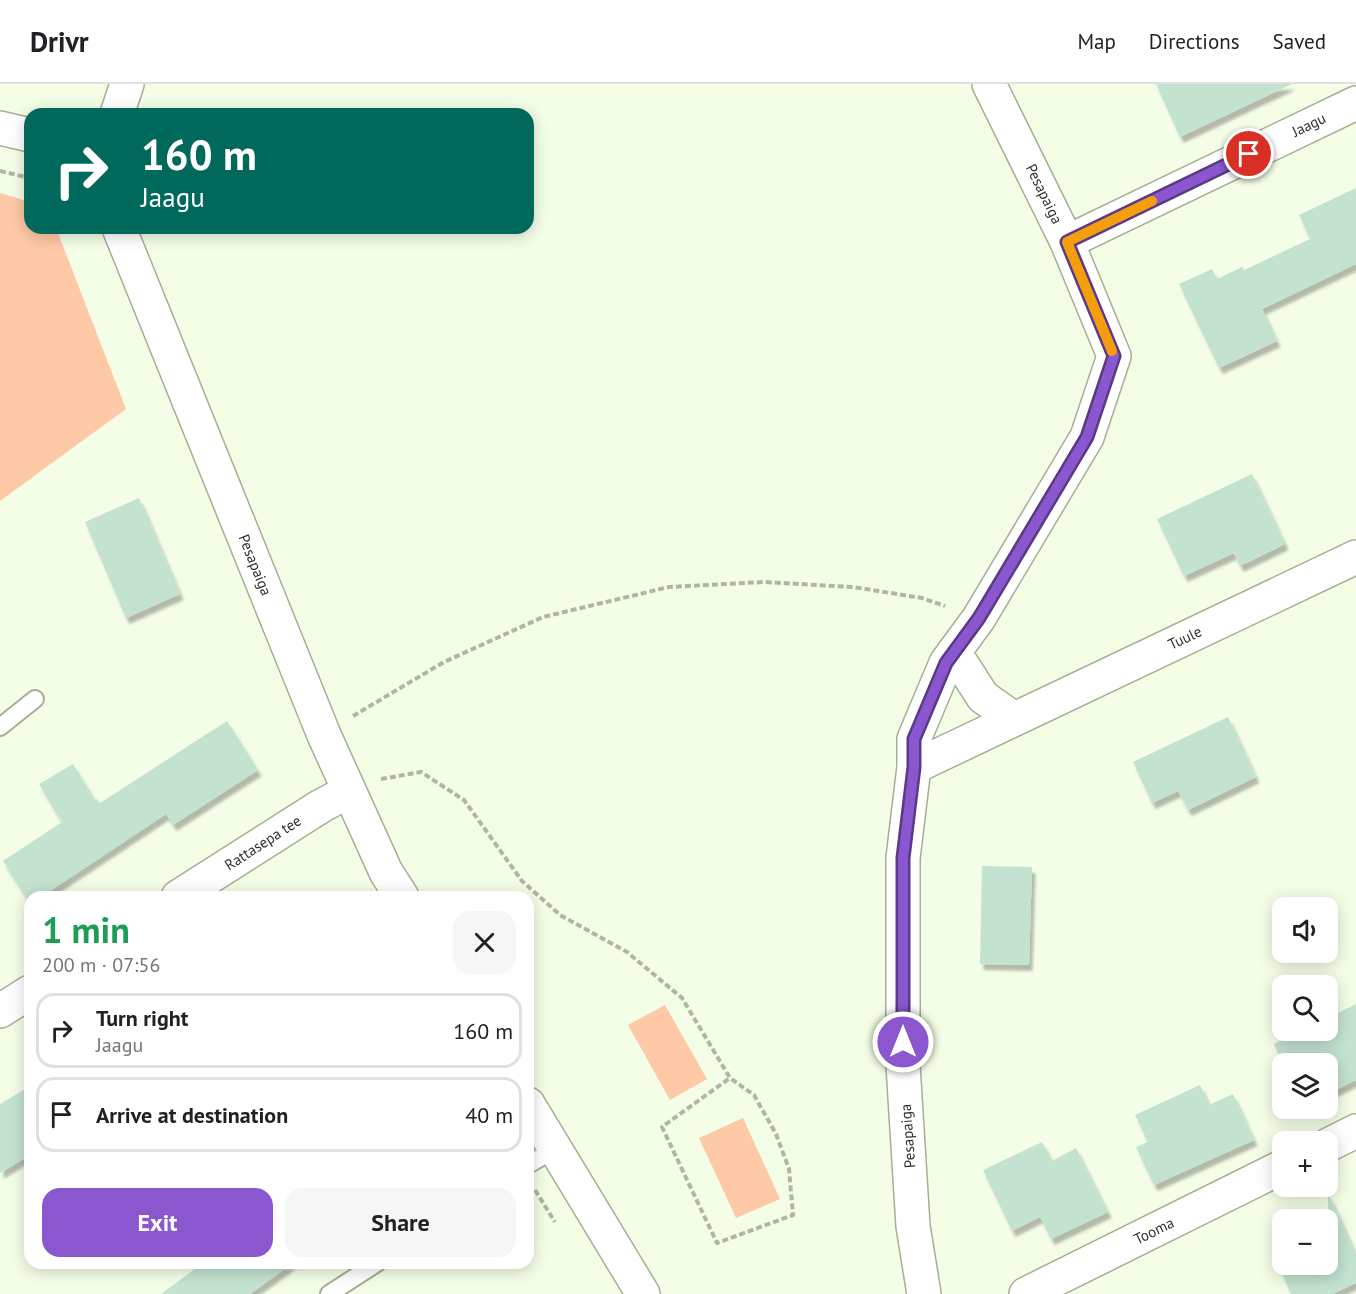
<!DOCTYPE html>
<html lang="en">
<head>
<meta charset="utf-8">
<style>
	:root { --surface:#fff; --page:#f6f6f6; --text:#202124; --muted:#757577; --line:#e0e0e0; --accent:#8a57cf }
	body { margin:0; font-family:"PT Sans",sans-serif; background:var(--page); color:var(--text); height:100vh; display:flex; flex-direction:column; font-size:22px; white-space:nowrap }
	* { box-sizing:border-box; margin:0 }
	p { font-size:20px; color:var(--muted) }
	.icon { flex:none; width:33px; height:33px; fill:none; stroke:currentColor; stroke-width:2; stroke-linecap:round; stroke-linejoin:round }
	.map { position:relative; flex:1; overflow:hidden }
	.panel { position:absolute; left:24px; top:807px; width:510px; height:378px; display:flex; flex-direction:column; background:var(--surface); border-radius:18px; box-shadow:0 3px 15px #0003 }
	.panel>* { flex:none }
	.hud { position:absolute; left:24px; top:24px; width:510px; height:126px; border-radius:18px; box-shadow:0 3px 15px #0003; background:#00695c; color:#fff; overflow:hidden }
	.fabs { position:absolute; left:1272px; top:813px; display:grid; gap:12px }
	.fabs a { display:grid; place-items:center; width:66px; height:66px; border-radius:12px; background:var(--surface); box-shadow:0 3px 15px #0003; font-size:30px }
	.pin { position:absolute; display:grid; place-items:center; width:51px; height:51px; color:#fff; margin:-26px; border:3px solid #fff; border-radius:50%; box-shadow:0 2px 6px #0007 }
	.me { position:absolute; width:66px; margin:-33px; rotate:0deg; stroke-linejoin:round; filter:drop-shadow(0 0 4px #0008) }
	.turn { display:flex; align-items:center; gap:21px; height:126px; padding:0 18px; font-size:27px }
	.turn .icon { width:78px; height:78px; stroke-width:2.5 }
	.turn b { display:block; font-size:42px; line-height:51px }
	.round { display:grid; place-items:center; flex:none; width:63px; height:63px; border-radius:18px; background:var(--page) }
	.headline { display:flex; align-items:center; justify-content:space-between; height:102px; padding:0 18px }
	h1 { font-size:36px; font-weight:800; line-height:45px; color:#1e9e55 }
	.cta { display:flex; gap:12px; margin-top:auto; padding:12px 18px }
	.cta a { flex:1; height:69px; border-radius:18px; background:var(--accent); color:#fff; font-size:24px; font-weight:800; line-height:69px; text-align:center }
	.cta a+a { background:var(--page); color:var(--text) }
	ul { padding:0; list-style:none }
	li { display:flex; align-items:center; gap:18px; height:75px; margin:0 12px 9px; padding:0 6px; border:3px solid var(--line); border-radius:18px }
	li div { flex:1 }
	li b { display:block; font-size:22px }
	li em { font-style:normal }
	header { display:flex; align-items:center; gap:36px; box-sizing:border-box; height:84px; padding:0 30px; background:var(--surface); border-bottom:2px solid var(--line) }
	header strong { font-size:28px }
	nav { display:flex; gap:33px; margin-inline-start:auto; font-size:21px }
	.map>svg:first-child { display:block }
	.green { fill:#fec9a6 }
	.building { fill:#c3e2d0; filter:url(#shadow) }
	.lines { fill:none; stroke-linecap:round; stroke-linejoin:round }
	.service-casing { stroke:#a4af93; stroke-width:20 }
	.minor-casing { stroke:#a4af93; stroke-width:36 }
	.path { stroke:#aeb6a4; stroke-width:4; stroke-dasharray:6 3; stroke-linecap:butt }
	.service { stroke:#fff; stroke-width:16 }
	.minor { stroke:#fff; stroke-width:33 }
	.route-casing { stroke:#5a3987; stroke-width:15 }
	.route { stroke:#8a57cf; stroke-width:10 }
	.slow { stroke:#f59e0b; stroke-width:10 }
	.labels { text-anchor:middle; stroke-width:6; stroke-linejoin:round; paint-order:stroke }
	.street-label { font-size:15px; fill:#2c3126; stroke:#fff }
</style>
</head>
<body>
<header>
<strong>Drivr</strong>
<nav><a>Map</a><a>Directions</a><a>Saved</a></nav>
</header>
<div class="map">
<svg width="1356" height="1210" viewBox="0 0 1356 1210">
	<defs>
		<filter id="shadow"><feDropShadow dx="3.5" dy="6" stdDeviation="1.5" flood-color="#0004"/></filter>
	</defs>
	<rect width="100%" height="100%" fill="#f4fee7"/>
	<!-- green -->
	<g class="green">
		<path d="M0,109L30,118V144H56L126,325L0,417Z"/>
		<path d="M665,921L707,995L670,1016L628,941Z"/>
		<path d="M743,1034L780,1115L736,1134L699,1054Z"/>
	</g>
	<!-- building -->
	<g class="building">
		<path d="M1156,0H1292L1180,53Z"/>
		<path d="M1356,104V180L1262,225L1277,257L1219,284L1179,200L1212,185L1217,195L1242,183L1244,186L1310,155L1299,131Z"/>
		<path d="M1252,390L1285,460L1240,482L1234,469L1184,492L1157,435Z"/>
		<path d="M139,414L180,510L126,534L85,438Z"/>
		<path d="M1228,633L1256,693L1188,726L1178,707L1152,719L1133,678Z"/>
		<path d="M227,637L258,686L173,741L166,730L41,813H30V819L3,777L62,738L39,700L73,680L95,716L97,715L100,719Z"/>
		<path d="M982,782L1032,783L1029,881L980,880Z"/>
		<path d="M1356,920V996L1328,1010V980H1283L1274,960L1301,946H1328V934Z"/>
		<path d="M1200,1001L1209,1021L1233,1010L1254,1056L1154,1101L1136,1063L1148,1058L1135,1031Z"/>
		<path d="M30,1002V1071L0,1089V1020Z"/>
		<path d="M1042,1058L1052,1077L1076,1064L1108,1128L1051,1155L1040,1133L1012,1147L983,1086Z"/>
		<path d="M1328,1109L1356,1170V1199L1332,1210H1291L1278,1180H1328Z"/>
		<path d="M203,1179H293L250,1210H161Z"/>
	</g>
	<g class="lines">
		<!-- service casing -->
		<g class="service-casing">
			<g id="service">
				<path d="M0,643L35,615"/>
				<path d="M528,1081L555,1065"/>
				<path d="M329,1210L377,1179"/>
			</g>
		</g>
		<!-- minor casing -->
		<g class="minor-casing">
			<g id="minor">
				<path d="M117,30L127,0"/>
				<path d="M0,44L30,51"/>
				<path d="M119,144L324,651L386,788L402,813"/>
				<path d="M1067,158L1356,19"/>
				<path d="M954,568L983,613L1014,635"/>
				<path d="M914,683L1356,473"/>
				<path d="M178,813L321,722L349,707"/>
				<path d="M0,927L30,908"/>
				<path d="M528,1020L643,1210"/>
				<path d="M1328,1061L1356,1047"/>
				<path d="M924,1210L913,1142L903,981V774L914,683V655L946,579L979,534L1087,353L1114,272L1067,158L989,0"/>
				<path d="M1026,1210L1282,1083"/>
			</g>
		</g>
		<!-- path -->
		<g class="path">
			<path d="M0,87L30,94"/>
			<path d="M353,632L444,578L543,533L669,503L764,498L853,503L922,514L945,522"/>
			<path d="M381,695L421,688L464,716L522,797L560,831L627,868L682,914L730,994L754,1011L776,1050L789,1085L793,1131L717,1159L662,1043L730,994"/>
			<path d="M535,1106L555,1138"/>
			<path d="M1306,1110L1322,1102"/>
		</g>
		<!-- service -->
		<use href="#service" class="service"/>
		<!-- minor -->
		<use href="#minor" class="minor"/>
	</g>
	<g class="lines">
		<!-- route casing -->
		<g class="route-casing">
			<path id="route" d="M903,958V774L914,683V655L946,579L979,534L1087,353L1114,272L1067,158L1249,70"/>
		</g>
		<!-- route -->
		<use href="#route" class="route"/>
		<!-- slow -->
		<path class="slow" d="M1112,267L1067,158L1152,117"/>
	</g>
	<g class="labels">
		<!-- street labels -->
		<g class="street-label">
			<text transform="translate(1309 41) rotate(-26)" y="5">Jaagu</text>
			<text transform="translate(1044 110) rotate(64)" y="5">Pesapaiga</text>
			<text transform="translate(255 481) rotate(68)" y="5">Pesapaiga</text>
			<text transform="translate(1185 554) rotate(-25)" y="5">Tuule</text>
			<text transform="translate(263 759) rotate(-33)" y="5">Rattasepa tee</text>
			<text transform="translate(908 1052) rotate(-94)" y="5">Pesapaiga</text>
			<text transform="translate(1154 1147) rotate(-26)" y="5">Tooma</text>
		</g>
	</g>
</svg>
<div class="fabs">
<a><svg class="icon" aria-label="sound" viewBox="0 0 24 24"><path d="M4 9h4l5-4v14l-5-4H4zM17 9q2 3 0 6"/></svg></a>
<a><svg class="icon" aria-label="search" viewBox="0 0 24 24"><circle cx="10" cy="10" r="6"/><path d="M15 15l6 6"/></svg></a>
<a><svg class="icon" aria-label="layers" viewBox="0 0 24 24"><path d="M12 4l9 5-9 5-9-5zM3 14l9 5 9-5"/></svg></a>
<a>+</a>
<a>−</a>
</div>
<div class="pin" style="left:1249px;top:70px;background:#d93025"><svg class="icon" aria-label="arrive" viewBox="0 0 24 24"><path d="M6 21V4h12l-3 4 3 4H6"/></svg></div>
<svg class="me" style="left:903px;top:958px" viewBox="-20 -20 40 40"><circle r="17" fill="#8a57cf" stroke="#fff" stroke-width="3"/><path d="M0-11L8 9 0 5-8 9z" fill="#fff"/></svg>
<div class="hud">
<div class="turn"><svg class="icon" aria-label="right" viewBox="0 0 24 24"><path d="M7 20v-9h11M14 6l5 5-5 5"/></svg><div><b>160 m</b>Jaagu</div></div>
</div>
<section class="panel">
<div class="headline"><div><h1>1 min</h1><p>200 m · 07:56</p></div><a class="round"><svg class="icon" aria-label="close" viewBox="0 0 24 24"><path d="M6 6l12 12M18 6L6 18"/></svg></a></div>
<ul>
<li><svg class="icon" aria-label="right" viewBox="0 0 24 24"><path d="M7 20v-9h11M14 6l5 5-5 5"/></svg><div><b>Turn right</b><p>Jaagu</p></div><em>160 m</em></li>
<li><svg class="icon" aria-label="arrive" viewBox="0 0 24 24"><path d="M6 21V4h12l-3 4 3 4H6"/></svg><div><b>Arrive at destination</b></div><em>40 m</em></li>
</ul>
<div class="cta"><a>Exit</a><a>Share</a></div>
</section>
</div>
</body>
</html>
